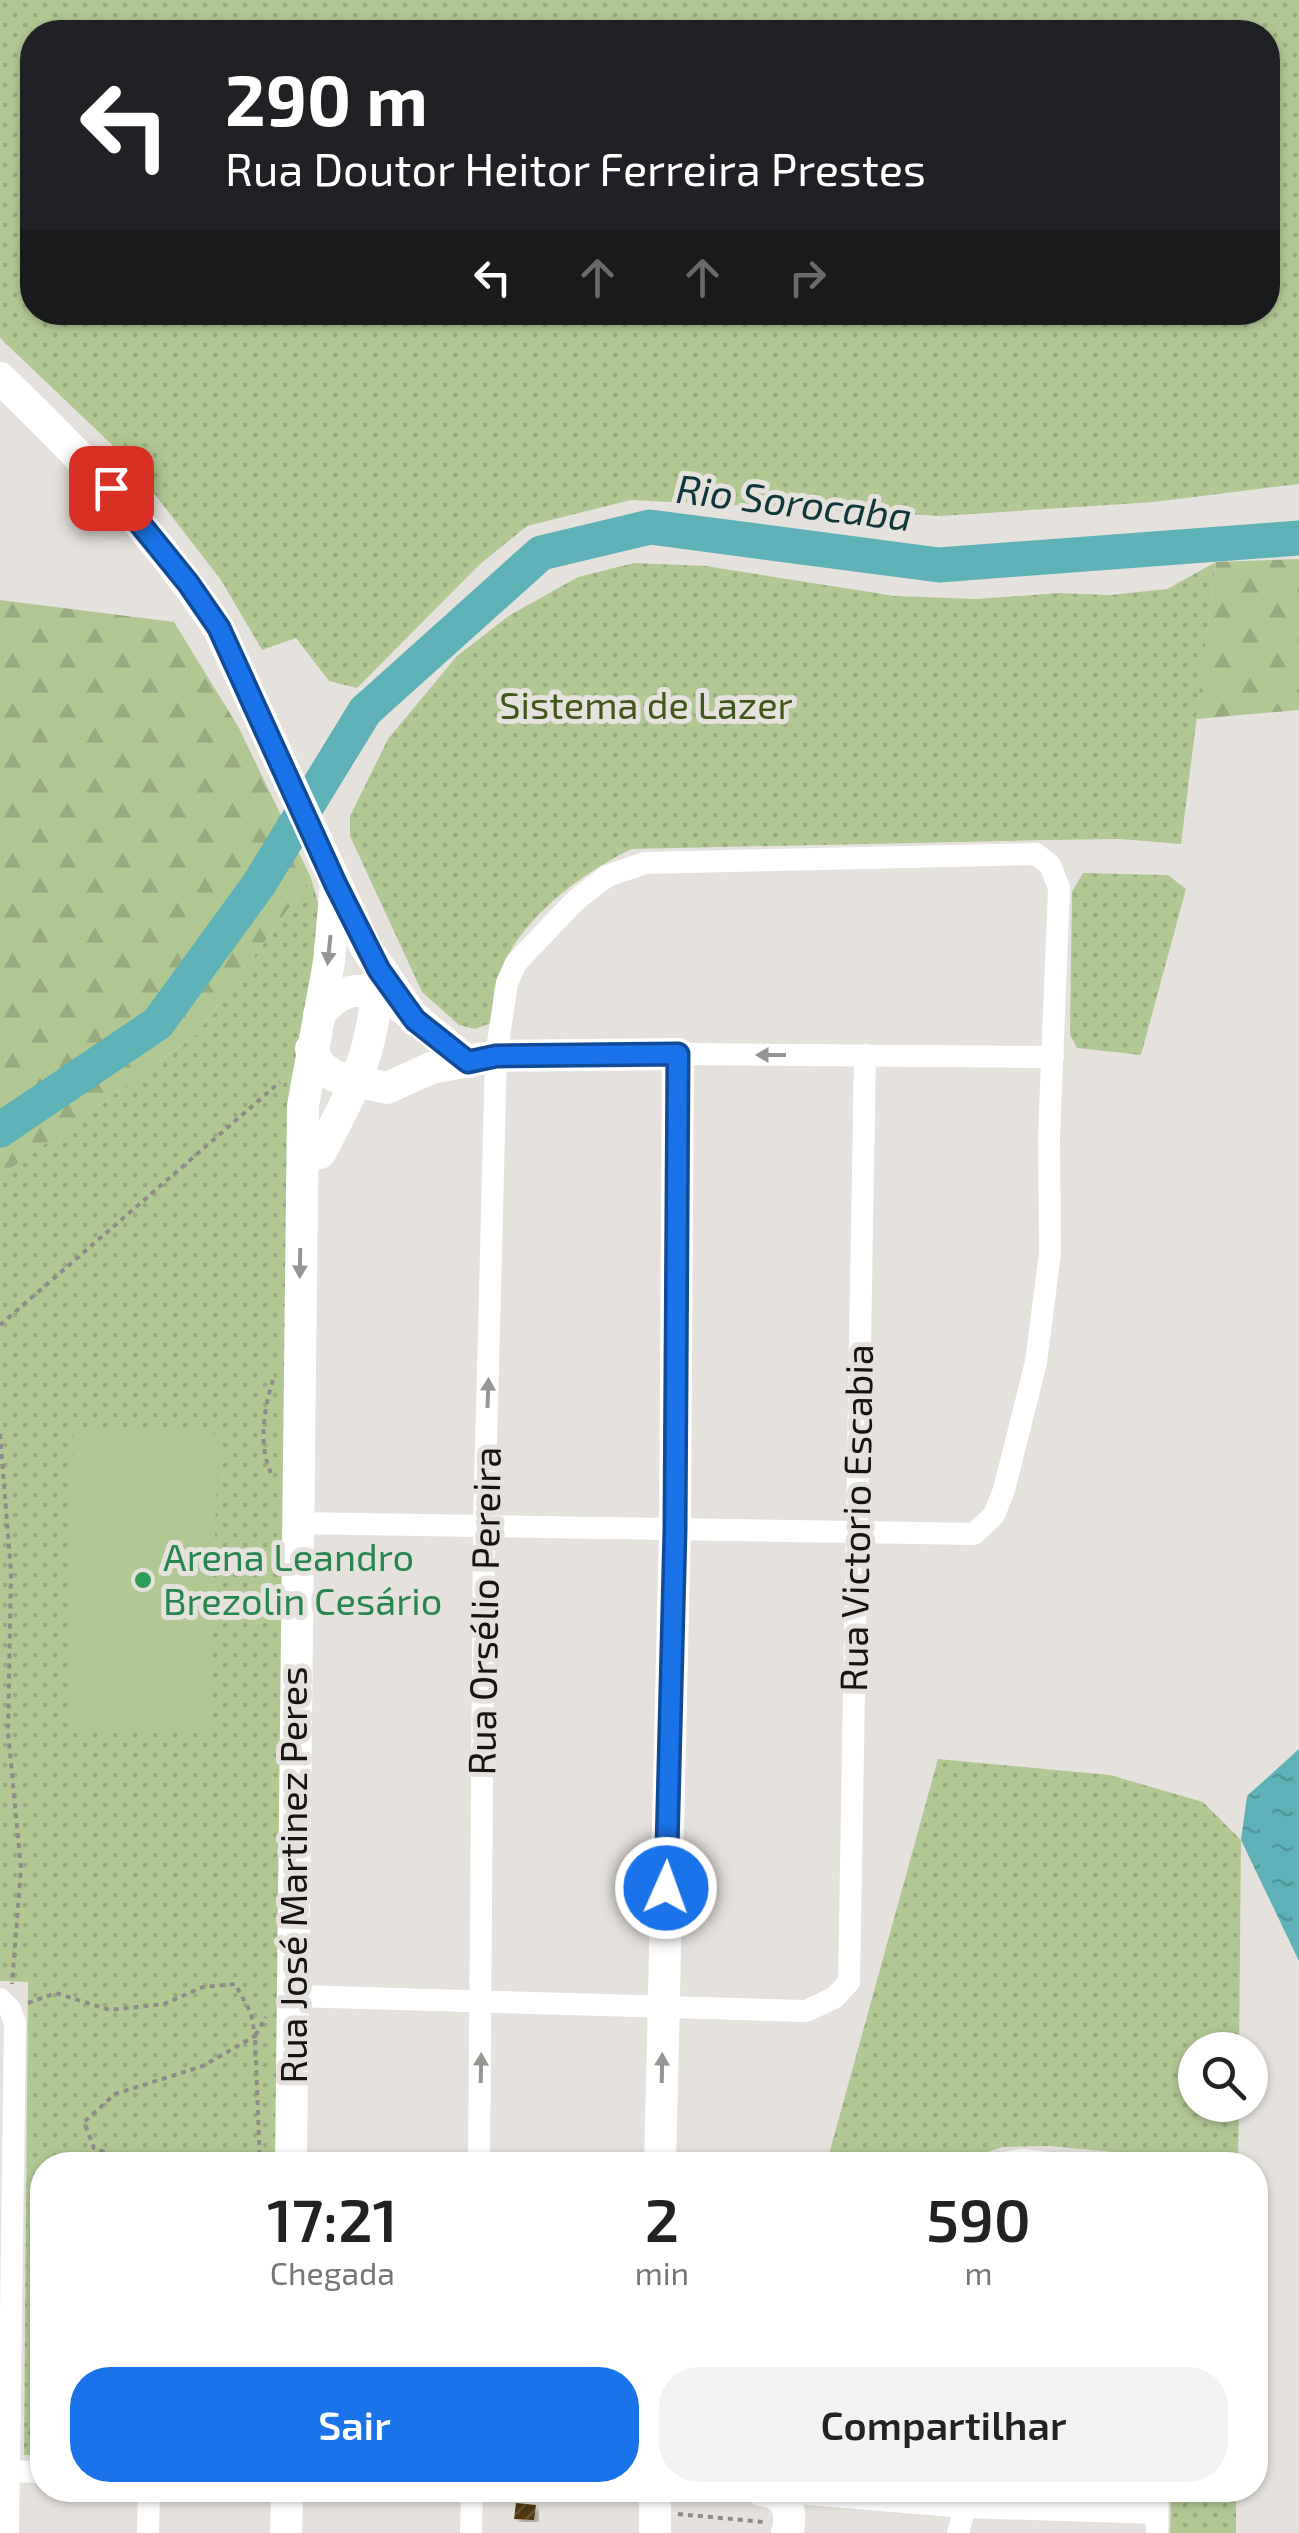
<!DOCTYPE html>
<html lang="pt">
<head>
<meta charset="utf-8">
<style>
	:root { --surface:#fff; --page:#f2f2f2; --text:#222; --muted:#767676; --accent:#1a73e8 }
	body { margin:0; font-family:"Exo 2",sans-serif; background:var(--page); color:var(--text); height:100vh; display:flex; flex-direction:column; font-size:38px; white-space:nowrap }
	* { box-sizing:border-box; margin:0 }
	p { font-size:32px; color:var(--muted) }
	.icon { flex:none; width:55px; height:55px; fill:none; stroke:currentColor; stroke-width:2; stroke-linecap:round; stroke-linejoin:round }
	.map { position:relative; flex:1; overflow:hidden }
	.details { position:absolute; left:30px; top:2152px; width:1238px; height:350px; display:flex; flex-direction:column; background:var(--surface); border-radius:40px; box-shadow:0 2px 8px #0004 }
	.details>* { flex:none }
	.hud { position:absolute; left:20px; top:20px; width:1260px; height:305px; border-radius:40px; box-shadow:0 2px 8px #0004; background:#202124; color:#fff; overflow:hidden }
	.controls { position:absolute; left:1178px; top:2032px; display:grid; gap:20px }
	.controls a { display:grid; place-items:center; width:90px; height:90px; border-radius:50%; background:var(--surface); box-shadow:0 2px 8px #0004; font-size:50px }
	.pin { position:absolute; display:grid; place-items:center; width:85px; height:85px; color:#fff; margin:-42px; border-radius:20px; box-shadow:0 5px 15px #0006 }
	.me { position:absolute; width:110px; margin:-55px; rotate:2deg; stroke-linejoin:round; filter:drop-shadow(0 0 8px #0008) }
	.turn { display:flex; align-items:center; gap:35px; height:210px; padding:0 40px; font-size:45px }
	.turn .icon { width:130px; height:130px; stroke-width:2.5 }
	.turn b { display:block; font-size:70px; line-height:85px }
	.lanes { display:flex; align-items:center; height:95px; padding:0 40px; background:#0003; justify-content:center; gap:50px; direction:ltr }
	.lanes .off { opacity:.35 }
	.eta { display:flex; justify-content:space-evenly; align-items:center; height:170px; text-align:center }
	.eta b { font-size:60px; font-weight:600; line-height:70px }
	.primary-button { display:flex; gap:20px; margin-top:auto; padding:20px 40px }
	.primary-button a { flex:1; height:115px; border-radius:40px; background:var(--accent); color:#fff; font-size:40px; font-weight:600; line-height:115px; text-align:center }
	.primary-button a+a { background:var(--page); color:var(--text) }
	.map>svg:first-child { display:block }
	.grass { fill:url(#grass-dots); fill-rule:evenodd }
	.forest { fill:url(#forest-firs) }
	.garden { fill:#b2c893 }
	.water { fill:url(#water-ripples) }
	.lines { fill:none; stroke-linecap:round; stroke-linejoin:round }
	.river { stroke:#5db1b7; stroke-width:35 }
	.building { fill:url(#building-hatch); filter:url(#shadow) }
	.path { stroke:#8e8b88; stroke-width:4; stroke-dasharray:5 5; stroke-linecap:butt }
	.minor { stroke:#fff; stroke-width:22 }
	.secondary { stroke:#fff; stroke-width:32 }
	.oneway { fill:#969594 }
	.route-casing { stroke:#114b97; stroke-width:25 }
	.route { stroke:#1a73e8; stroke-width:18 }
	.leisure-dot { fill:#2e9e5b; stroke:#e5e1dd; stroke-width:4 }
	.labels { text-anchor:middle; stroke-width:10; stroke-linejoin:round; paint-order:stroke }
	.park-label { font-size:38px; fill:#42581b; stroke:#e5e1dd }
	.street-label { font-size:38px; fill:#151412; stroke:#e5e1dd }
	.leisure-label { font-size:38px; fill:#27864d; stroke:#e5e1dd; text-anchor:start }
	.water-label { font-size:40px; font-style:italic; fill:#0e373a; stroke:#e5e1dd }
</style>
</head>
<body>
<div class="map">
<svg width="1299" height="2533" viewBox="0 0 1299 2533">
	<defs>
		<pattern id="grass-dots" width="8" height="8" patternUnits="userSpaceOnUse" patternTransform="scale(2.5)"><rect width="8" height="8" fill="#b2c893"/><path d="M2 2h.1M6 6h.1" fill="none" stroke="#98ab7e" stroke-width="1.8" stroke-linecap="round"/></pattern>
		<pattern id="forest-firs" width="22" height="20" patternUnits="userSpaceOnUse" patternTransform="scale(2.5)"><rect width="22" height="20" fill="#b2c893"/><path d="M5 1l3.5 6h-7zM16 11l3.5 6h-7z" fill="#98ab7e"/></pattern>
		<pattern id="water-ripples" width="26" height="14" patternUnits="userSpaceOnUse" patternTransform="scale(2.5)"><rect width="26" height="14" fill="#5db1b7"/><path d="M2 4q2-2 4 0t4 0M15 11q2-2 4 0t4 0" fill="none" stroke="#50979c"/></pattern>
		<pattern id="building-hatch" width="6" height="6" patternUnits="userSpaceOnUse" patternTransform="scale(2.5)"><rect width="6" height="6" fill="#4f380c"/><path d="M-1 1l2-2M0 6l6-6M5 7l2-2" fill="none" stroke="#64522e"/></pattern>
		<filter id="shadow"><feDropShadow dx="5" dy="5" stdDeviation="2.5" flood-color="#0004"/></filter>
	</defs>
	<rect width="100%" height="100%" fill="#e5e1dd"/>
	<!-- grass -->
	<g class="grass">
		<path d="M0,0H1299V484L1154,502L941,516L631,500L527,526L479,565L357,688L329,681L296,638L262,650L221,580L129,461L0,338ZM32,32H1268V312H32Z"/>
		<path d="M1216,562L1181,844L1121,839L1047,840L631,849C577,876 514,923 496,983C492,995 493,1009 493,1022L475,1029L459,1025L422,992L350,836V816L388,739L457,656L510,615L578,577L634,563L706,566L895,596L977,599L1060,593L1110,595L1167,589Z"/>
		<path d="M1083,873L1168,875L1186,889L1141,1055L1077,1048L1070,1035L1072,892Z"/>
		<path d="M311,878L320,909L281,2165H42V2455H24L28,1982L0,1981V1176L196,1035Z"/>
		<path d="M938,1759L1110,1775L1203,1802L1241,1840L1239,2050H1195V2105H1239L1238,2165H1161L1146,2155L1049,2146L1002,2147L951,2165H826Z"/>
		<path d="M1171,2490H1236V2533H1170Z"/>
	</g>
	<!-- forest -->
	<g class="forest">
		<path d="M1299,559V710L1196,719L1216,562Z"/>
		<path d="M0,600L174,622L239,728L311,878L196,1035L0,1176Z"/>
	</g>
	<!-- garden -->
	<path class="garden" d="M74,1427L218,1434L209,1733L69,1727Z"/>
	<!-- water -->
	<path class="water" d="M1299,1749V1961L1241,1840L1247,1796Z"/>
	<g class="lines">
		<!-- river -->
		<path class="river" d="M0,1130L158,1023L259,884L365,711L541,553L650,527L939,565L1299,538"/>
	</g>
	<!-- building -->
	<path class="building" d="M516,2503L536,2505L534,2520L514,2519Z"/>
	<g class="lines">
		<!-- path -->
		<g class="path">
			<path d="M0,1325L280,1082"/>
			<path d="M0,1434L11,1572L8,1732L21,1868L12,1984"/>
			<path d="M271,1473C258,1446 264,1408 273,1380"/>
			<path d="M28,2003L56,1993L110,2010L164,2004L203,1987L235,1984L251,2013L255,2036L203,2066L115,2094L84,2122L94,2148L138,2165"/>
			<path d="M260,2165L255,2036L266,2017"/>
			<path d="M29,2434L42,2427"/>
			<path d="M491,2491L620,2495L631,2500"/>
			<path d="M312,2496L452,2491"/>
			<path d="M678,2514L764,2522"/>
		</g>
		<!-- minor -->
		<g class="minor">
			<path d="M678,1054L1053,1057"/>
			<path d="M296,1523L974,1534L994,1515L1004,1490L1036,1362L1050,1253L1049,1137L1059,888L1050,865L1036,854L645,863L607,876L576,900L516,963L507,983L496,1056L484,1525L479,2165"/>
			<path d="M293,1996L806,2011L834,1998L849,1982L865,1055"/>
			<path d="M0,1999L10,2009L15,2023L8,2533"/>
			<path d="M990,2165L1022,2160L1066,2165"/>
			<path d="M0,2471L42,2472"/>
			<path d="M773,2491L965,2507L1157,2513"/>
			<path d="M148,2533L149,2490"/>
			<path d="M471,2533L472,2490"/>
			<path d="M958,2533L965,2507"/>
			<path d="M1157,2533L1158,2490"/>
		</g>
		<!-- secondary -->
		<g class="secondary">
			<path d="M0,378C81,456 157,535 219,629L366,948L415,1020"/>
			<path d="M319,1015C338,989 358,986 388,996L468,1062"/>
			<path d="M311,1049L321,1067L334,1076L387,1088L431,1068L496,1056L678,1054L675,1529L660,2165"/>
			<path d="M320,1153C357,1083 374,1051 379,970"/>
			<path d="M291,2165L303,1106L329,962L336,885"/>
			<path d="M655,2490V2533"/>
			<path d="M761,2490C785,2492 794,2510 787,2533"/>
			<path d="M286,2533L287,2490"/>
		</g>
	</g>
	<!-- one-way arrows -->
	<defs><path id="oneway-solid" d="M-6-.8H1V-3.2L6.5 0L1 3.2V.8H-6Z" transform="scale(2.5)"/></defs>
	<g class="oneway">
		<use href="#oneway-solid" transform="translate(329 950) rotate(96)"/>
		<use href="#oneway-solid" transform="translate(771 1055) rotate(-180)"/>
		<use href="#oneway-solid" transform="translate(300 1263) rotate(91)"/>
		<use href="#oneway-solid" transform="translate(488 1393) rotate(-88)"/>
		<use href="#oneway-solid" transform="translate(481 2068) rotate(-89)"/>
		<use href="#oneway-solid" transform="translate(662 2068) rotate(-89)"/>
	</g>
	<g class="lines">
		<!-- route casing -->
		<g class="route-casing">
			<path id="route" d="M111,488L188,583L219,628L336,885L379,970L415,1020L468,1062L496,1056L678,1054L675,1529L666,1888"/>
		</g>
		<!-- route -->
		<use href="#route" class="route"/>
	</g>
	<!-- markers -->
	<circle class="leisure-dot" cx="143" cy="1580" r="10"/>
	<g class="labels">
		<!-- park labels -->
		<g class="park-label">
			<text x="646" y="719">Sistema de Lazer</text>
		</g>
		<!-- street labels -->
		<g class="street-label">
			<text transform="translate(857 1518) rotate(-89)" y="13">Rua Victorio Escabia</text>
			<text transform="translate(485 1611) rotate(-89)" y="13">Rua Orsélio Pereira</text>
			<text transform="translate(294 1875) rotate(-90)" y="13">Rua José Martinez Peres</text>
		</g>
		<!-- leisure labels -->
		<g class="leisure-label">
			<text x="163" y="1571">Arena Leandro<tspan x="163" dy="44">Brezolin Cesário</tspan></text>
		</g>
		<!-- water labels -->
		<g class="water-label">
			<text transform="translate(794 503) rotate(7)" y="14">Rio Sorocaba</text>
		</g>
	</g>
</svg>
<div class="controls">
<a><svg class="icon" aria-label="search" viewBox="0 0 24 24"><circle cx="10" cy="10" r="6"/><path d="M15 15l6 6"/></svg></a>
</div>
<div class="pin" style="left:111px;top:488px;background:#d93025"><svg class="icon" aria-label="arrive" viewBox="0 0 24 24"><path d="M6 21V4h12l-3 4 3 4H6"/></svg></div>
<svg class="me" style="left:666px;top:1888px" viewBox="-20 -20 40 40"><circle r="17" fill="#1a73e8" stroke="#fff" stroke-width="3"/><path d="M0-11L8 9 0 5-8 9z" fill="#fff"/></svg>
<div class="hud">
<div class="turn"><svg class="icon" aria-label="left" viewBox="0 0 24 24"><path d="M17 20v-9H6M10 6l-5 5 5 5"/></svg><div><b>290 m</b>Rua Doutor Heitor Ferreira Prestes</div></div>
<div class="lanes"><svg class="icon" aria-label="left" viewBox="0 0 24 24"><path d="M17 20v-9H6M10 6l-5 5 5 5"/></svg><svg class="icon off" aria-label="ahead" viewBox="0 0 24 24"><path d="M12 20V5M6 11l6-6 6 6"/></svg><svg class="icon off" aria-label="ahead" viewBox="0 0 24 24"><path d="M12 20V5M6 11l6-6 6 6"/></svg><svg class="icon off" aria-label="right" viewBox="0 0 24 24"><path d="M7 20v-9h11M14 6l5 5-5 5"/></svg></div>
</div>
<section class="details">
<div class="eta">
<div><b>17:21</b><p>Chegada</p></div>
<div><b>2</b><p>min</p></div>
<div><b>590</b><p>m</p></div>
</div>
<div class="primary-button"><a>Sair</a><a>Compartilhar</a></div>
</section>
</div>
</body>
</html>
